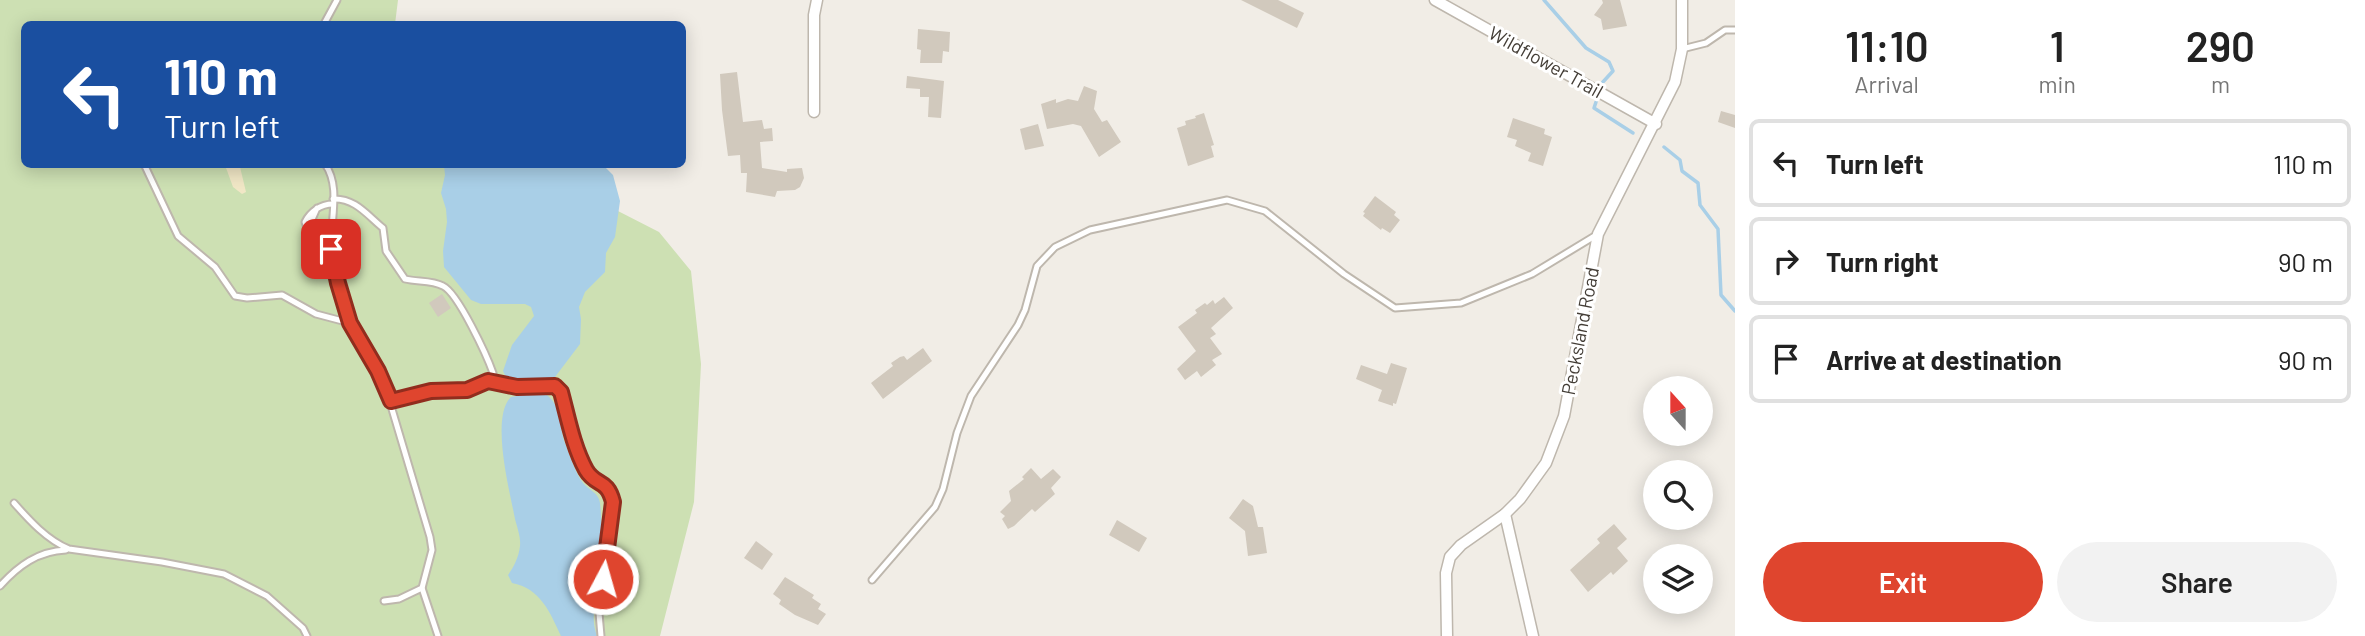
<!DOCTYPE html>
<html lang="en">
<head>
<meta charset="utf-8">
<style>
	:root { --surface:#fff; --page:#f2f2f2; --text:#222; --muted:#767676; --line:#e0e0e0; --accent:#df452e }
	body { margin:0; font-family:Barlow,sans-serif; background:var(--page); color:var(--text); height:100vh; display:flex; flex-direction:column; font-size:26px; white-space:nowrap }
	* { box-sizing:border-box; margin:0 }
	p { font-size:23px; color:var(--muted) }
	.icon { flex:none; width:38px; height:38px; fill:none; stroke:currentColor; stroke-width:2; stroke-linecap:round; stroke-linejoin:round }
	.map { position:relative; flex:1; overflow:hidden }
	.details { display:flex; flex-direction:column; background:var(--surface); width:630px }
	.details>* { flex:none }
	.banner { position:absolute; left:21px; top:21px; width:665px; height:147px; border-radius:10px; box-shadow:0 4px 18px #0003; background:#1a4fa0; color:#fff; overflow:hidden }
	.needle { width:46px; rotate:339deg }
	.controls { position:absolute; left:1643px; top:376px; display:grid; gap:14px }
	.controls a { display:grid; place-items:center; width:70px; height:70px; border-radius:50%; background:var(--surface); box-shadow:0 4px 18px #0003; font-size:35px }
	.pin { position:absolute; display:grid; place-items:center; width:60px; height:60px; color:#fff; margin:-30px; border-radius:14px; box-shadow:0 4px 10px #0006 }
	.me { position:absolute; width:77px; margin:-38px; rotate:6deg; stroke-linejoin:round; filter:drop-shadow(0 0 5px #0008) }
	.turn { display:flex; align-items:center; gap:24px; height:147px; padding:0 28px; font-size:32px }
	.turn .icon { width:91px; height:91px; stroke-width:2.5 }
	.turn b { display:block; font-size:49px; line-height:60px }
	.eta { display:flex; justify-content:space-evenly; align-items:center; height:119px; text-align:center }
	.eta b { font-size:42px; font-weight:600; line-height:49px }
	.cta { display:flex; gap:14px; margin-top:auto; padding:14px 28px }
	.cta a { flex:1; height:80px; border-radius:42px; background:var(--accent); color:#fff; font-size:28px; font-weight:600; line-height:80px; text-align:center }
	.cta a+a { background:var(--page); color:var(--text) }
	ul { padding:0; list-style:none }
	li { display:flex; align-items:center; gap:21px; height:88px; margin:0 14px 10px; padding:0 14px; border:4px solid var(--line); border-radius:10px }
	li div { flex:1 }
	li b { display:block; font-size:26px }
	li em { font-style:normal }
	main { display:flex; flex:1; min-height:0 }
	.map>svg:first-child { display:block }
	.green { fill:#cde0b3 }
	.sand { fill:#f1e7c6 }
	.water { fill:#a9cfe7 }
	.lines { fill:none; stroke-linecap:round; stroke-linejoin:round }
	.stream { stroke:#a9cfe7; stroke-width:3.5 }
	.building { fill:#d1c9bd }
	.lane-casing { stroke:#beb7ad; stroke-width:9 }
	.street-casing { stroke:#beb7ad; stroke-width:13 }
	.lane { stroke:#fff; stroke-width:5 }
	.street { stroke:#fff; stroke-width:10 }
	.route-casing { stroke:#912d1e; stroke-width:18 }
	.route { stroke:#df452e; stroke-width:12 }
	.labels { text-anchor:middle; stroke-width:6; stroke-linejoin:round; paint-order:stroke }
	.street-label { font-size:19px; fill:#433d36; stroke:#fff }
</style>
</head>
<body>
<main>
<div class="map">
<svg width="1735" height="636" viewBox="0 0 1735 636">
	<rect width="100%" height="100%" fill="#f1ede6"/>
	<!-- green -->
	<path class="green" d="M0,0H398L395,24H24V164L597,165L616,210L659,232L691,271L701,364L694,502L660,636H0Z"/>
	<!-- sand -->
	<path class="sand" d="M225,165H238L240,167L246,192L242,194L233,187Z"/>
	<!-- water -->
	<g class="water">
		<path d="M444,165H603L613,175L620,201L615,237L606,253L605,272L585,292L579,307L581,319L580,344L555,377C540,387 521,386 506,377L503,371L512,345L534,316L531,307L525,304H481L471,300L444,267L443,251L447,222L446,209L441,193L445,175Z"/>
		<path d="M542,392C563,403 558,424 565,443C570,456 575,472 583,483C589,490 599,493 600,503C603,529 601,556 598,583C596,601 590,618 597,636H561C550,612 540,588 512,583L508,575C514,567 519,556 520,546C521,537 517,527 515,519C510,492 490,417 511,397Z"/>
	</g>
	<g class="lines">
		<!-- stream -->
		<g class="stream">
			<path d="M1544,0L1586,48L1609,62L1613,71L1602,83"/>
			<path d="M1596,102L1594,108L1633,133"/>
			<path d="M1664,147L1680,160L1682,171L1698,183L1700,205L1718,229L1721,295L1735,311"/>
		</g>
	</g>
	<!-- building -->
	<g class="building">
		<path d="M1241,0H1278L1304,13L1297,28Z"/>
		<path d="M1602,0H1620L1627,26L1603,30L1601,19L1594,15L1603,3Z"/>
		<path d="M918,29L950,32L949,52L943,51L942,63H920L921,50L917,49Z"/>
		<path d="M737,72L743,122L762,120L764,129L772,128L773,141L760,142L762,168L787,172V169L802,168L804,178L800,187L795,190L777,191L775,197L746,192L747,173H741L740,155L728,156L722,110L720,74Z"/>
		<path d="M907,76L944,81L941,118L928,117L929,97H920V89L906,88Z"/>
		<path d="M1084,86L1097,91L1094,109L1102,122L1107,120L1121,142L1099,157L1081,126L1073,124L1047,129L1041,104L1056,99V103L1068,99L1078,101Z"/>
		<path d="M1721,111L1735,115V128L1718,122Z"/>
		<path d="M1204,113L1214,145L1211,146L1214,157L1188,166L1177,128L1186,125L1185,121L1196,118L1195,116Z"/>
		<path d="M1513,118L1545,129L1544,134L1552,137L1543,166L1528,161L1531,153L1515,146L1517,140L1507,137Z"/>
		<path d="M1038,124L1044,146L1025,150L1020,129Z"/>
		<path d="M1375,196L1396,212L1394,215L1400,220L1390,233L1382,228L1381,230L1363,216L1365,213L1363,212Z"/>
		<path d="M442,294L451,308L438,317L429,303Z"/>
		<path d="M1224,297L1233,308L1211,328L1216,334L1210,338L1222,354L1212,360L1216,365L1201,377L1197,371L1185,380L1177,369L1196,351L1178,327L1197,313L1195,310L1205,303L1207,305L1213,300L1215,304Z"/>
		<path d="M923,348L932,361L883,399L871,383L893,366L891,363L900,357L904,356L907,360Z"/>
		<path d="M1391,363L1407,368L1396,404L1393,403V406L1378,401L1382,390L1356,379L1361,365L1387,374Z"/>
		<path d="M1031,468L1041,479L1053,469L1061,477L1051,488L1055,494L1035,512L1032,509L1014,526L1008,529L1002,519L1005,516L1000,512L1011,501L1009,491L1024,479L1022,477Z"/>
		<path d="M1243,499L1253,506L1258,527H1263L1267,553L1248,556L1245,531L1229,518Z"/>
		<path d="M1117,520L1147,538L1139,552L1109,535Z"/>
		<path d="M1614,524L1627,539L1617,548L1628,561L1613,575L1611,572L1588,592L1570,570L1600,543L1597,539Z"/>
		<path d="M756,541L773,554L762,570L744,558Z"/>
		<path d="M785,577L814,595L812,598L821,604L818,609L826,614L818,625L795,615L779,604L781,600L773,594Z"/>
	</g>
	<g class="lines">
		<!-- lane casing -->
		<g class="lane-casing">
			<g id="lane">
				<path d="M324,24L337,0"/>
				<path d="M1682,49L1706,43L1725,30H1735"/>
				<path d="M144,164L178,236L215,267L235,296L247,298L282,295L316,314L350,323L386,389L430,537L432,550L422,588L399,599L384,601"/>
				<path d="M325,164C342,188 329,222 332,249C334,275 346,298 350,323"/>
				<path d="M333,199C355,198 367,215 383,228L386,251L405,279C417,282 432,280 443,286C458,293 487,356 493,373C480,395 452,388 430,391C417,393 403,396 391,401"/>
				<path d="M317,208L310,224L306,225L305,222C310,212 320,204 333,204"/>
				<path d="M488,381L517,387L555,386C567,398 575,444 584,464C593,484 607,479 613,502L600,598L599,613L601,636"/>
				<path d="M14,503C29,520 47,540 69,549L162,562L224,574L267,596L303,628L307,636"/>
				<path d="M872,580L935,507L943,489L957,433L971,396L1018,325L1025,310L1037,266L1055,247L1090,230L1227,200L1265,211L1344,274L1395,308L1461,303L1532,274L1598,234"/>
				<path d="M0,586C18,566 38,551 66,550"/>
				<path d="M422,588L438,636"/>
			</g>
		</g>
		<!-- street casing -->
		<g class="street-casing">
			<g id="street">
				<path d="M1435,0L1656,124"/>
				<path d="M814,112V15L817,0"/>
				<path d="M1505,514L1533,636"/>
				<path d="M1447,636L1446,573L1450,557L1461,545L1505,514L1520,499L1546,463L1564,416L1598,234L1675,82L1682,49V0"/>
			</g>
		</g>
		<!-- lane -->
		<use href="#lane" class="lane"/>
		<!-- street -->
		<use href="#street" class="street"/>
	</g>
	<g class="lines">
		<!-- route casing -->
		<g class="route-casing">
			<path id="route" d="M331,249L338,283L350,323L378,371L391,401L431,391L467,390L488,381L517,387L555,386L561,392C568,418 573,446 586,470C596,487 607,478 613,502L603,579"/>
		</g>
		<!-- route -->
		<use href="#route" class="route"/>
	</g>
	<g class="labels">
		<!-- street labels -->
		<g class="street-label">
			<text transform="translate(1546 62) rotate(29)" y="7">Wildflower Trail</text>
			<text transform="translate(1580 331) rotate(-79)" y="7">Pecksland Road</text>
		</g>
	</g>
</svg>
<div class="controls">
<a><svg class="needle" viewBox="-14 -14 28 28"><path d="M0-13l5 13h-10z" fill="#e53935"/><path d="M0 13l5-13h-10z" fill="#767676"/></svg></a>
<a><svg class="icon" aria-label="search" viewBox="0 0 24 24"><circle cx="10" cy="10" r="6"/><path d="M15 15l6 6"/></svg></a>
<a><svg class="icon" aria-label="layers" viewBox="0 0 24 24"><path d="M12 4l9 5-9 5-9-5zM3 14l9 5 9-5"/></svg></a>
</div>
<div class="pin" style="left:331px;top:249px;background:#d93025"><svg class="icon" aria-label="arrive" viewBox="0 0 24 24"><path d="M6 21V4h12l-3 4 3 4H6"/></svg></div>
<svg class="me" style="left:603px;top:579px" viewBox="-20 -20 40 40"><circle r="17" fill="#df452e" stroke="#fff" stroke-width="3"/><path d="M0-11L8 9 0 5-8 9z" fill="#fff"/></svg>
<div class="banner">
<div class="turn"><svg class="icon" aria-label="left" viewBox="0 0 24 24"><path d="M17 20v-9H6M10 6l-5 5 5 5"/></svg><div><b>110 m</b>Turn left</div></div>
</div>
</div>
<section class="details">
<div class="eta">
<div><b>11:10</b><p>Arrival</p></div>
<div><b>1</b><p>min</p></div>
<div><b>290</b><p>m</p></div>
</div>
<ul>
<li><svg class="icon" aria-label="left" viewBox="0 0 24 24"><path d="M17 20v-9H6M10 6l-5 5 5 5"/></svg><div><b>Turn left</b></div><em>110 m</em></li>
<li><svg class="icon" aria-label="right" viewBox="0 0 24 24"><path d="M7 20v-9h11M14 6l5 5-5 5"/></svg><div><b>Turn right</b></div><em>90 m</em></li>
<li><svg class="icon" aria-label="arrive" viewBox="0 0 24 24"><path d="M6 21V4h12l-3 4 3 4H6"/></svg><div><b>Arrive at destination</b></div><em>90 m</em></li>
</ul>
<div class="cta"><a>Exit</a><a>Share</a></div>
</section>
</main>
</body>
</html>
